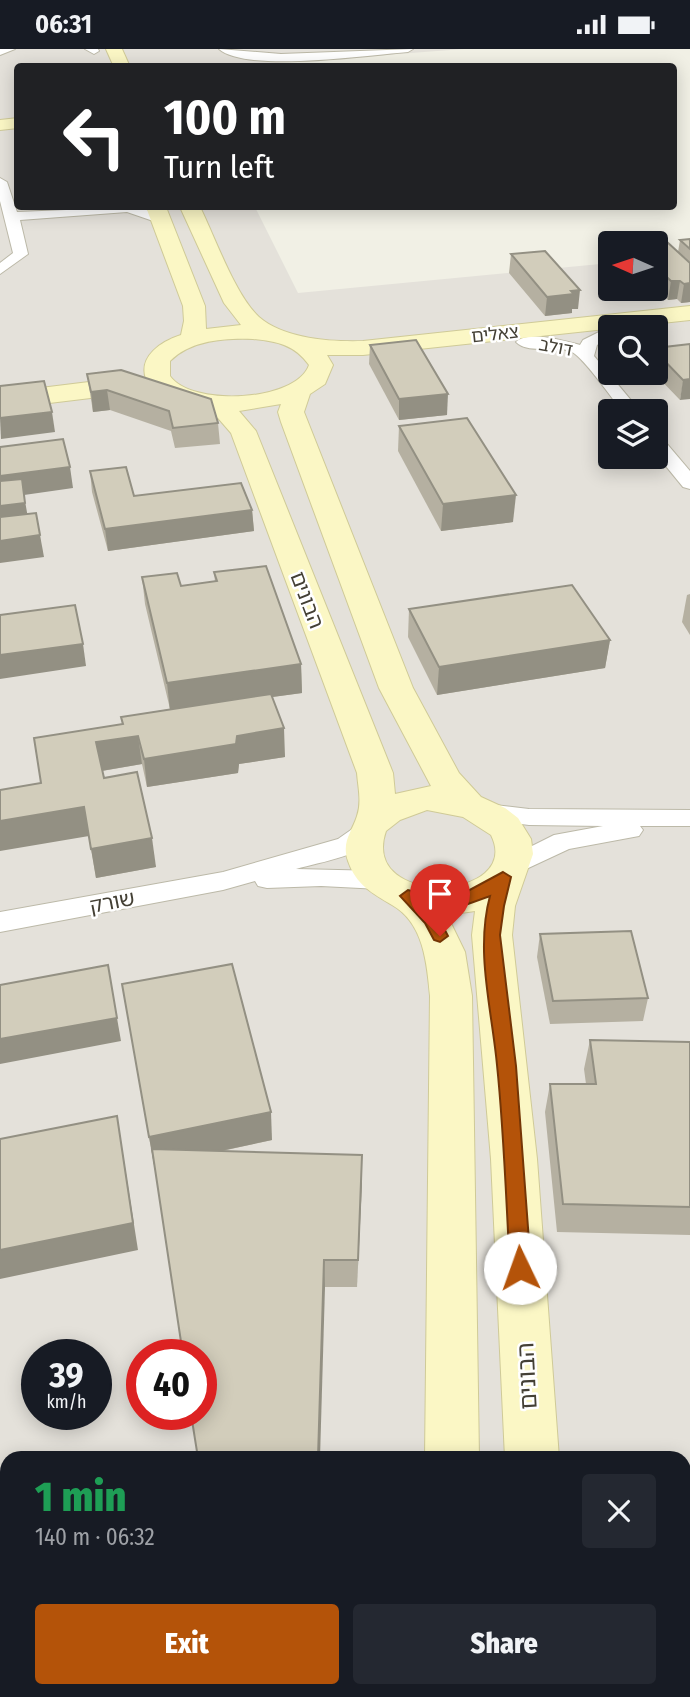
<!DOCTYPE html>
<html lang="en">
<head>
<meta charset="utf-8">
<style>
	:root { --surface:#171b24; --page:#242831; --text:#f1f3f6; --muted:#9ea1a6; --accent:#b45309 }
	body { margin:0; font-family:"Fira Sans Condensed","Noto Sans Hebrew",sans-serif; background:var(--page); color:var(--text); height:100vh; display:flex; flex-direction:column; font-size:26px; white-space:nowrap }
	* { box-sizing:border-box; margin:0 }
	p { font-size:23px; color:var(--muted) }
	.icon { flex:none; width:38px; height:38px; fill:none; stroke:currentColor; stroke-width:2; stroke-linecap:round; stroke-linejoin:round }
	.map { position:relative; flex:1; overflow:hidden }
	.sheet { position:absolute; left:0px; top:1402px; width:691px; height:247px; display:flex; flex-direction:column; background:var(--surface); border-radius:21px 21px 0 0; box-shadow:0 4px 18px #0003 }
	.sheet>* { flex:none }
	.guide { position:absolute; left:14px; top:14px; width:663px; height:147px; border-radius:7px; box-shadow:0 4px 18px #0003; background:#202124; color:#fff; overflow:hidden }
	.needle { width:46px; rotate:273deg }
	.fabs { position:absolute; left:598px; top:182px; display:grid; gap:14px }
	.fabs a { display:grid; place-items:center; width:70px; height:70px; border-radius:7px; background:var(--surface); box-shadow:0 4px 18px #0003; font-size:35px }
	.speed { position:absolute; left:21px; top:1290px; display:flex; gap:14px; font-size:35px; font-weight:700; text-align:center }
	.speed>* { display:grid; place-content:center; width:91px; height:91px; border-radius:50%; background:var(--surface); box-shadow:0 4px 18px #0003; line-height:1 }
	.speed small { font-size:18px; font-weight:400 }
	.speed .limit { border:10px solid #d22; background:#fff; color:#111 }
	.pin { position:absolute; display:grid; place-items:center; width:60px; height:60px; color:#fff; margin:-72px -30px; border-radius:50% 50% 50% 0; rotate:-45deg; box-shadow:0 0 7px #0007 }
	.pin .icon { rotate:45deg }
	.me { position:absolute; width:77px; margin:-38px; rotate:357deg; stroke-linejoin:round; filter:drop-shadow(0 0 5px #0008) }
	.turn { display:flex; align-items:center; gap:24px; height:147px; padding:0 35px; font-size:32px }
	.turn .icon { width:91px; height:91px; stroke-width:2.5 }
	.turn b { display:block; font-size:49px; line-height:60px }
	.round { display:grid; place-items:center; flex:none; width:74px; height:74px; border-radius:7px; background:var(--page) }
	.head { display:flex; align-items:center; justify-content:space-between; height:119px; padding:0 35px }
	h1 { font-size:42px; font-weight:800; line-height:52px; color:#1e9e55 }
	.button { display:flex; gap:14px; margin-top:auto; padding:14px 35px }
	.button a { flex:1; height:80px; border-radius:7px; background:var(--accent); color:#fff; font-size:28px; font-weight:800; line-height:80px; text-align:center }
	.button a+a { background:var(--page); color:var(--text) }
	.status { display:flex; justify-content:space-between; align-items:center; height:49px; padding:0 35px; background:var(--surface); direction:ltr }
	.status svg { height:19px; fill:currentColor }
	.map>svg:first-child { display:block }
	.industrial { fill:#e4e1da; fill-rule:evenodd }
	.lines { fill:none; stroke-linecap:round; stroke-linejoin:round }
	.street-casing { stroke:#bcb9a8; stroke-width:2 }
	.secondary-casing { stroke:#cfca97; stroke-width:2 }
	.street { fill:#fff; fill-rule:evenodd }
	.secondary { fill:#fbf7c5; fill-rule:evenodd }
	.wall { fill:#b5b0a1 }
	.shaded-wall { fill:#939083 }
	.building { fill:#d2cdbb; stroke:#939083; stroke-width:2 }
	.route { fill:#b45309; stroke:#753606; stroke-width:2 }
	.labels { text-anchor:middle; stroke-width:5; stroke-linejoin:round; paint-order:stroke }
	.far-street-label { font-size:18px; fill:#444035; stroke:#fff }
	.street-label { font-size:21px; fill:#444035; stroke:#fff }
	.near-street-label { font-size:24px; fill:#444035; stroke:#fff }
</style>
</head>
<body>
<div class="status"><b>06:31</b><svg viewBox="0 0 49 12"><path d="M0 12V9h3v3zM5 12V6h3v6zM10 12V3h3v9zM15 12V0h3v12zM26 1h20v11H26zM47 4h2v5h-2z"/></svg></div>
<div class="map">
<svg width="690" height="1648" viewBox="0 0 690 1648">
	<rect width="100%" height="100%" fill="#f1f0e5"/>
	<!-- industrial -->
	<path class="industrial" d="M0,0H464L236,17L18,18V158H255L298,244L611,214V240H656V210L690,206V1648H0ZM611,278H656V324H611ZM611,362H656V408H611ZM37,1306H96V1365H37ZM142,1306H201V1365H142ZM7,1409H684V1642H7Z"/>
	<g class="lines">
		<!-- street casing -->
		<g class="street-casing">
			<g id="street">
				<path d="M0,0H15L0,6Z"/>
				<path d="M85,0H98L99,2L94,5Z"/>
				<path d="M219,0L281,5L413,0L408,3C369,6 246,24 219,0Z"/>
				<path d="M0,129L7,133L17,163L140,158L169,171L162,175L127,163L20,171L28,205L0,225V214L13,204L0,152Z"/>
				<path d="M605,280L611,282V288L597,296L594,307L640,362H622C610,347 589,316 575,305C559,293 530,307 516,293C529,281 564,292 580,296L583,291Z"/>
				<path d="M656,388L662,389L690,422V440L683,438L656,405Z"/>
				<path d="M486,755L529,760L690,761V777H640L643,781L639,787L569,800L509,828L500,825L496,819L500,813L554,786L603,777L529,776L477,769L473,763L477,757Z"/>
				<path d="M367,773L376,776L380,782C364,808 323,812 296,820L380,822L389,824L393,831L389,838L380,840L321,837L267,839L258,837L255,832L223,841L0,883V863L223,823L338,790L358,776Z"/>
			</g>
		</g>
		<!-- secondary casing -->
		<g class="secondary-casing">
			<g id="secondary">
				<path d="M106,0H122L130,18H114Z"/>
				<path d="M18,69V79L0,81V71Z"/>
				<path d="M146,158H166L205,257L206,280L241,276L224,254L180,158H200C215,188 235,246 259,268C284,290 332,293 363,292L690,257V271L363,306H327L333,316L325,335L310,345L304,363L413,639L459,724L481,748L505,759L518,769L531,790L533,805L515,857L512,886L537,1110L559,1409H505L491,1110L472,886L475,862L447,866L465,903L472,947L479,1409H425L430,947C427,915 424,874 392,856C372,844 356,836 348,812C341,793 352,783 357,767C362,753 358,738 357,724L231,384L218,369L176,354L151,338L149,341L140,343L0,360V344L89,333L146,330C138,307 162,292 181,286L184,272L183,257ZM253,290C276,292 295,296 309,316C296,353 192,358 170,327V312C191,291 225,289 253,290ZM281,355L278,363L281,373L379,639L431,737L395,745L393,724L256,382L239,362ZM427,761L463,768L491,786C524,852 359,860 386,782L400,771Z"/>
				<path d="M421,1642H482L483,1648H421Z"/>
				<path d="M515,1642H576L577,1648H515Z"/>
			</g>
		</g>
		<!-- street -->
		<use href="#street" class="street"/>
		<!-- secondary -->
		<use href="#secondary" class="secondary"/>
	</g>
	<!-- wall -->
	<g class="wall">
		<path d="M690,190V253L681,254L677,250L668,251L656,239V194L678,203L680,191Z"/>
		<path d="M511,205L578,260H572V264L545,267L509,224Z"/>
		<path d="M690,295L680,351L654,324H656V303Z"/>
		<path d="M370,296L447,366L399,371L369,315Z"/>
		<path d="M87,325L218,374L220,395L175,399L171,382L110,361L93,363Z"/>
		<path d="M399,377L513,473L441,482L398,402Z"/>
		<path d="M90,422L134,447L252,461L254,482L108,502L92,443Z"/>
		<path d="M214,523L301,615L302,644L272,648L285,708L239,715L238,724L147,738L142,715L102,722L104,729L156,818L96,829L89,787L41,734L122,675L121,668L170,660L145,555L142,528L181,537L215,533Z"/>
		<path d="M690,545V586L682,573L687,546Z"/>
		<path d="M409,560L610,591L605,619L437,646L408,588Z"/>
		<path d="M540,885L648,949L643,972L550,975L537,908Z"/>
		<path d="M127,964L272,1091L222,1102L362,1106L357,1238H325L154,1116Z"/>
		<path d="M590,991L690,993V1186L557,1183L545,1063L550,1035H586L584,1020Z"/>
		<path d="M0,1522L7,1642H137L136,1648H0Z"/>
	</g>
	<!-- shaded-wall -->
	<g class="shaded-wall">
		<path d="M671,232H680L677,250L668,251Z"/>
		<path d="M690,234V253L681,254L684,235Z"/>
		<path d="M580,241L578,260H572V264L545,267L547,248L571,242Z"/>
		<path d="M690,330V350L680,351L683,331Z"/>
		<path d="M107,341L110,361L93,363L91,343Z"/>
		<path d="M448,345L447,366L399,371V350Z"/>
		<path d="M52,363L55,383L1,390L0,369Z"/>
		<path d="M70,418L73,439L24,446L29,475L0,479V427Z"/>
		<path d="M516,446L513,473L441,482L443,455Z"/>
		<path d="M252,461L254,482L108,502L105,480Z"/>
		<path d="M40,486L44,508L0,514V492Z"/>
		<path d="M610,591L605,619L437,646L439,618Z"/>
		<path d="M83,595L86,617L0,630V606Z"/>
		<path d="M301,615L302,644L170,662L167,634Z"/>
		<path d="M284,679L285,708L239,715L238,724L147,738L144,710L237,687Z"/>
		<path d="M138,687L142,715L101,722L96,693Z"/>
		<path d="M84,758L89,787L0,802V772Z"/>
		<path d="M152,789L156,818L96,829L91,800Z"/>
		<path d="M117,969L121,992L0,1015V990Z"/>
		<path d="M271,1063L272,1091L154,1116L149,1088Z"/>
		<path d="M117,1067L138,1201L0,1230V1201Z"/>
		<path d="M362,1106V1135L357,1238L358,1211Z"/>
		<path d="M324,1211L325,1238L320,1409H318Z"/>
		<path d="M129,1642H137L136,1648H129Z"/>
	</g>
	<!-- building -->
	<g class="building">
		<path d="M690,190V200L680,191Z"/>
		<path d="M666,192L690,214V234L684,235L680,232H671L656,218V194H637Z"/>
		<path d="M545,202L580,241L571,242L574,245L547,248L511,205Z"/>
		<path d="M416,291L448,345L399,350L370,296Z"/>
		<path d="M690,295V330L683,331L656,303V299Z"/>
		<path d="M121,321L211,350L218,374L173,379L169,362L107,341L91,343L87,325Z"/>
		<path d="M44,332L52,363L0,369V337Z"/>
		<path d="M467,369L516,446L443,455L399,377Z"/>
		<path d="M63,390L70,418L0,427V398Z"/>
		<path d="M126,418L134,447L241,434L252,461L105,480L90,422Z"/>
		<path d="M22,430L25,454L0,457V432Z"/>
		<path d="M36,464L40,486L0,492V468Z"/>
		<path d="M266,517L301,615L167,634L142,528L177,524L181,537L217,532L214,523Z"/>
		<path d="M572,536L610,591L439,618L409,560Z"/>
		<path d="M75,556L83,595L0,606V566Z"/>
		<path d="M271,645L284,679L237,687L236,695L144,710L138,687L96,693L104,729L137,723L152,789L91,800L84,758L0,772V741L41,734L34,689L123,675L121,668Z"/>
		<path d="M631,882L648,949L553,952L540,885Z"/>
		<path d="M232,915L271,1063L149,1088L122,935Z"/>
		<path d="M108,916L117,969L0,990V936Z"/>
		<path d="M590,991L690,993V1158L563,1155L550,1035H596Z"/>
		<path d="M117,1067L133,1174L0,1201V1090Z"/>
		<path d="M152,1100L362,1106L358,1211H324L318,1409H198L191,1365H201V1306H183Z"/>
		<path d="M0,1522H7V1642H129V1648H64L0,1646Z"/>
	</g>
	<!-- route -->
	<path class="route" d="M503,823L511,828L504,857L500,886L516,1017L531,1219L528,1225L520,1228L513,1225L510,1219C506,1151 504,1083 497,1016C492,961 475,902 490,847L468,855L428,857L437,866L448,887L440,893L434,891L425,874L400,847L408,841L430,846L466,843Z"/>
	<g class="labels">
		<!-- far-street labels -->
		<g class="far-street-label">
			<text transform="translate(495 285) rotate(-6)" y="6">צאלים</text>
			<text transform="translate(556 298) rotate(11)" y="6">דולב</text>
		</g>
		<!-- street labels -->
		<g class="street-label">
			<text transform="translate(307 551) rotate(69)" y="7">הבונים</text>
			<text transform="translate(112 853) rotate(-11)" y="7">שורק</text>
		</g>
		<!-- near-street labels -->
		<g class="near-street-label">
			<text transform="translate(527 1327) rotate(-93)" y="8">הבונים</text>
		</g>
	</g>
</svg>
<div class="fabs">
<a><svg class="needle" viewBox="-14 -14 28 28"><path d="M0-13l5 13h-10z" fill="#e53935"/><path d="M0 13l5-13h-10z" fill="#9ea1a6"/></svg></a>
<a><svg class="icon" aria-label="search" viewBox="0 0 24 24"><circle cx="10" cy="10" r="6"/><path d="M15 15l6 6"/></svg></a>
<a><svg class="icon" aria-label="layers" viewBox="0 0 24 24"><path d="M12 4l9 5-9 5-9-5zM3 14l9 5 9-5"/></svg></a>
</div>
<div class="speed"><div>39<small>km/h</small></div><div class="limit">40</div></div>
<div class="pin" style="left:440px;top:887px;background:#d93025"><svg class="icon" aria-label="arrive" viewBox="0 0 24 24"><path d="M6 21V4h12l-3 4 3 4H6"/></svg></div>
<svg class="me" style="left:520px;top:1219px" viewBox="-20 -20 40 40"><circle r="19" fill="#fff"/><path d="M0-13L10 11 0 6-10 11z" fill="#b45309"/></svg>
<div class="guide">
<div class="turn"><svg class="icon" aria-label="left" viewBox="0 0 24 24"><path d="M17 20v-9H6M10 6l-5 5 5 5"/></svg><div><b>100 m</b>Turn left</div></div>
</div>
<section class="sheet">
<div class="head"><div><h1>1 min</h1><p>140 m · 06:32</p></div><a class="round"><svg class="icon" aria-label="close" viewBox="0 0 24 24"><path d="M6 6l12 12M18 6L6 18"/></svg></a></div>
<div class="button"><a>Exit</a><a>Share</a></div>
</section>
</div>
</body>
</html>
